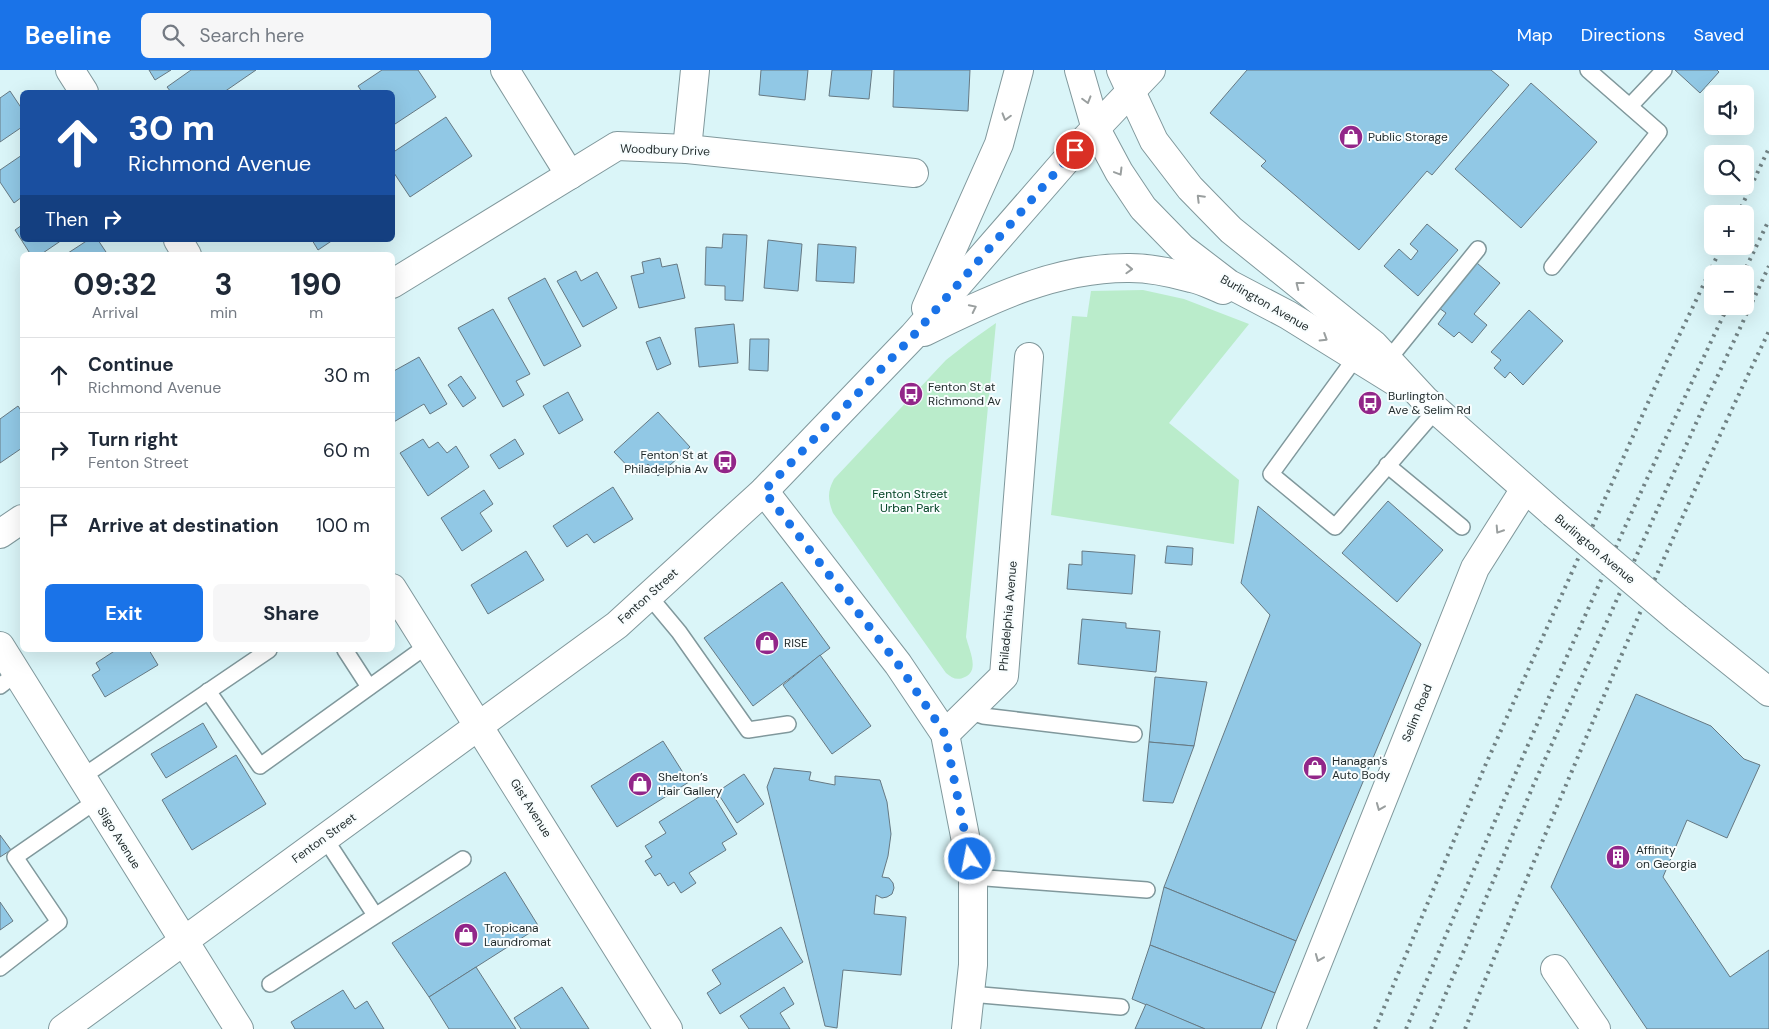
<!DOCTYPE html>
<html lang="en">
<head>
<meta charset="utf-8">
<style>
	:root { --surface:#fff; --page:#f6f6f7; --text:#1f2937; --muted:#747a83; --line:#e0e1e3; --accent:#1a73e8 }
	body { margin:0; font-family:"DM Sans",sans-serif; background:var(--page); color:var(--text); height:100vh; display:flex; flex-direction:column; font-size:19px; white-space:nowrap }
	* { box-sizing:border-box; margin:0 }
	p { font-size:16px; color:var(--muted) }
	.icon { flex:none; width:28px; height:28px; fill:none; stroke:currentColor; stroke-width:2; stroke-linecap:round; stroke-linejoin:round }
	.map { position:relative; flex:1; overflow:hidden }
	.drawer { position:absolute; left:20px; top:182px; width:375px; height:400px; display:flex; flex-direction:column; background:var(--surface); border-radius:8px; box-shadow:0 5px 20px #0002 }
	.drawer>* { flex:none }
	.guide { position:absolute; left:20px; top:20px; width:375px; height:152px; border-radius:8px; box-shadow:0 5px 20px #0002; background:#1a4fa0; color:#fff; overflow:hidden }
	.controls { position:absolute; left:1704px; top:15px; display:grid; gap:10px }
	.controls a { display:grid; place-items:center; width:50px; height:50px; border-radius:8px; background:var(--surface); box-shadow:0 5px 20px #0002; font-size:25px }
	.pin { position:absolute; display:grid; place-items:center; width:42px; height:42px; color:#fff; margin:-21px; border:2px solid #fff; border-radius:50%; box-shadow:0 1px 5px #0007 }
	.me { position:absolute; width:55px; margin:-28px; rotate:349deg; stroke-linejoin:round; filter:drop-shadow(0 0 4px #0008) }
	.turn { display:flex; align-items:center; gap:18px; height:105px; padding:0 25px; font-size:22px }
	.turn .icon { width:65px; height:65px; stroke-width:2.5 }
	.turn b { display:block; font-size:35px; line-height:42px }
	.then { display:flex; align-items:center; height:48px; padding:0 25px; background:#0003; gap:10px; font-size:19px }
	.eta { display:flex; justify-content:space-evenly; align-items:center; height:85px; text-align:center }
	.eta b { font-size:30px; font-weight:700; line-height:35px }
	.primary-button { display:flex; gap:10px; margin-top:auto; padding:10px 25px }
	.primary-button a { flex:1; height:58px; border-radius:8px; background:var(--accent); color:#fff; font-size:20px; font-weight:700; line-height:58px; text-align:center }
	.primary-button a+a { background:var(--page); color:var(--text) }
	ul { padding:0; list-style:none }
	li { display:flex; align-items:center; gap:15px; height:75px; padding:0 25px; border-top:1px solid var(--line) }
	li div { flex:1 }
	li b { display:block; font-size:19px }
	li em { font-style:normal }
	header { display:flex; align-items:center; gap:30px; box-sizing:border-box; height:70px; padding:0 25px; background:var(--accent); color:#fff }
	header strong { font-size:24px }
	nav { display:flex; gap:28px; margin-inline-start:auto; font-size:18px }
	.search { width:350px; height:45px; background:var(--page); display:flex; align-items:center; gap:12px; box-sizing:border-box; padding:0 18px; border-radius:8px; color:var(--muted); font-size:19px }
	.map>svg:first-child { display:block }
	.green { fill:#baeccb }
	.building { fill:#91c8e5; stroke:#667983 }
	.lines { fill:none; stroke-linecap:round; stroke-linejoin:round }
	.lane-casing { stroke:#80989c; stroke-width:18 }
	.street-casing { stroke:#80989c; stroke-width:30 }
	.secondary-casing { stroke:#80989c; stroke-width:30 }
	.lane { stroke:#fff; stroke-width:15 }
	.street { stroke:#fff; stroke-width:28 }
	.secondary { stroke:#fff; stroke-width:28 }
	.rail { stroke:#718284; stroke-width:4; stroke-dasharray:2.5 5; stroke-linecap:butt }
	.secondary-bridge-casing { stroke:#80989c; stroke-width:30; stroke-linecap:butt }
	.secondary-bridge { stroke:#fff; stroke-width:28 }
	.oneway { stroke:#9a9f9f }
	.route { stroke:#1a73e8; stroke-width:9; stroke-dasharray:0 16.2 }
	.labels { text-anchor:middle; stroke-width:4; stroke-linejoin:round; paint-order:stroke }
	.poi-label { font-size:12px; fill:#1f292a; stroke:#f8fdfe; text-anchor:start }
	.street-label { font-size:12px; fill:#1f292a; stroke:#f8fdfe }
	.park-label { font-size:12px; fill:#014123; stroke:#f8fdfe }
</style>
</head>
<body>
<header>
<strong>Beeline</strong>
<div class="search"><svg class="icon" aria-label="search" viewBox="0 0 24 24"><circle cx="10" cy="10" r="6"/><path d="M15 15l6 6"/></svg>Search here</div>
<nav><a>Map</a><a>Directions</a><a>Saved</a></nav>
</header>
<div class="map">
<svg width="1769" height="959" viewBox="0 0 1769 959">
	<rect width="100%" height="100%" fill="#daf5f8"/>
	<!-- green -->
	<g class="green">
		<path d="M1143,220L1184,229L1249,254L1169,353L1239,410L1234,474L1051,445L1072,246L1087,247L1091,221Z"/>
		<path d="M996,253L966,567C969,580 980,600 965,607C957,611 952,608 946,603L833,443C828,430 827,422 834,409L946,290L969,272Z"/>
	</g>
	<!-- building -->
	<g class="building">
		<path d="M149,0H171L155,10Z"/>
		<path d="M191,0H256L224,22H171L167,17Z"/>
		<path d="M382,0H418L436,27L392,56V22H362L358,16Z"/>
		<path d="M761,0H808L805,30L759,25Z"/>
		<path d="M832,0H872L869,29L829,26Z"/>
		<path d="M894,0H970L968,41L893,37Z"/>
		<path d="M1247,0H1491L1509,15L1432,105L1427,101L1359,180L1261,96L1266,91L1210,43Z"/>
		<path d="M1675,0H1717L1719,2L1700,23Z"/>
		<path d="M1531,13L1597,72L1521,158L1455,99Z"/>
		<path d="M10,21L22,39V57L0,72V28Z"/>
		<path d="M446,47L472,86L410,127L392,100V83Z"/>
		<path d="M22,85V127L14,133L0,112V100Z"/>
		<path d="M1427,154L1458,180L1418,226L1384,196L1399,179L1411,190L1418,181L1410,174Z"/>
		<path d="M22,155V170H62L40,185H31L15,160Z"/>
		<path d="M723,164L747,165L743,231L725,230V216L705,215L706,177L722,178Z"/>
		<path d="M88,170H98L108,185H65Z"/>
		<path d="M312,170H333L318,180Z"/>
		<path d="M768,170L802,174L798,221L764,218Z"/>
		<path d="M818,174L856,177L854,213L816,211Z"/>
		<path d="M660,188L662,197L677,194L685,228L639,238L631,206L644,203L642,192Z"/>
		<path d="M1477,193L1500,213L1474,244L1487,255L1472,273L1459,262L1454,267L1438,254L1446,243L1439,238Z"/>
		<path d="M576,201L581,211L597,202L617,238L583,257L557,211Z"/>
		<path d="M545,208L581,276L544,296L508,228Z"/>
		<path d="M493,239L530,304L516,311L524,325L503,337L458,258Z"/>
		<path d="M1529,240L1563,271L1523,315L1510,302L1505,308L1494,298L1501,290L1491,282Z"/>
		<path d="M734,254L738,293L699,297L695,258Z"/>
		<path d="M660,267L671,294L657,300L646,272Z"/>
		<path d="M750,269H769L768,301L749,300Z"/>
		<path d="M419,287L447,334L430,344L424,334L392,353V302Z"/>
		<path d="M461,306L476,328L463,337L448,315Z"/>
		<path d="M568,322L583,350L559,364L543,336Z"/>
		<path d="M18,336L22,342V378L0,393V349Z"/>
		<path d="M658,342L690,377L658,406L648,394L636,405L614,382Z"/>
		<path d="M423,369L429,378L438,372L447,383L456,376L469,397L428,426L400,383Z"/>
		<path d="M515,369L524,384L499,399L490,385Z"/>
		<path d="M613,417L633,449L594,473L587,464L567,477L553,456Z"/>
		<path d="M484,420L493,434L480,443L492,461L462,481L441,448Z"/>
		<path d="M1388,431L1443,480L1397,532L1342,483Z"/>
		<path d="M1258,436L1421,574L1296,871L1164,817L1270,545L1241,513Z"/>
		<path d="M1167,476L1193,478L1192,495L1165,493Z"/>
		<path d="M526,481L544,510L488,544L471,515Z"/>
		<path d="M1082,481L1135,485L1132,524L1067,519L1069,494L1082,495Z"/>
		<path d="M782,512L830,578L753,636L704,568Z"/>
		<path d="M1082,549L1126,553V558L1160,561L1156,602L1078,594Z"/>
		<path d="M116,580H149L158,595L105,627L92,605L100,600L96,593Z"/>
		<path d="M820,585L871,656L832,684L783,615Z"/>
		<path d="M1155,607L1207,612L1194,676L1149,672Z"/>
		<path d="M1636,624L1711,656L1744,689L1760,695L1727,768L1687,750L1663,807L1730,907L1769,880V959H1647L1551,817Z"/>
		<path d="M203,653L217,677L166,708L151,684Z"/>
		<path d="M663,671L689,712L617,757L591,716Z"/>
		<path d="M1149,672L1194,676L1173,733L1143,731Z"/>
		<path d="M236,685L266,734L192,780L162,730Z"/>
		<path d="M774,698L811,702L809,710L835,715V706L880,710L887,732L891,764L888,786L882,807L889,808L893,813L894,818L892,824L887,827L882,828L876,825L874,844L906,847L901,905L843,900L837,958L825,956L767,717Z"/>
		<path d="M744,704L764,734L737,753L717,722Z"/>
		<path d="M710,720L737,764L722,773L726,780L689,803L696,813L681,823L674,812L668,816L660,803L655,806L645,791L652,787L645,776L666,763L659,752Z"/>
		<path d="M0,765L11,780L0,787Z"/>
		<path d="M505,802L539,857L429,927L392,873Z"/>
		<path d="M1164,817L1296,871L1275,923L1150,875Z"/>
		<path d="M0,832L13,851L0,860Z"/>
		<path d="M781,857L803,892L720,944L707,923L721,914L712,900Z"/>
		<path d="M1150,875L1275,923L1261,959H1205L1132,929Z"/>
		<path d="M476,897L516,959H449L429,927Z"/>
		<path d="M562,917L589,959H521L514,948Z"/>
		<path d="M784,917L794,934L780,943L790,959H749L740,946Z"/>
		<path d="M343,920L355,939L367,931L384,959H295L291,952Z"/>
		<path d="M1146,934L1205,959H1135Z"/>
	</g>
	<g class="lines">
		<!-- lane casing -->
		<g class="lane-casing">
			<g id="lane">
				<path d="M1630,36L1664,0"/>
				<path d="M1552,197L1659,62L1588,0"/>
				<path d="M1356,287L1271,404L1335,457L1436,340"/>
				<path d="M1388,290L1478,179"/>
				<path d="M1387,395L1462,457"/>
				<path d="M649,526L679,562L748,660L788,654"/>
				<path d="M345,580L369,617"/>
				<path d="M0,616L17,603"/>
				<path d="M208,621L260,696L428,575"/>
				<path d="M968,641L983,646L1134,664"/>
				<path d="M82,707L269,580"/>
				<path d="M324,767L375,845"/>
				<path d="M973,807L1147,820"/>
				<path d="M0,898L59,852L15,787L96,731"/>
				<path d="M270,914L463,789"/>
				<path d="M970,924L1121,937"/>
			</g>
		</g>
		<!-- street casing -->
		<g class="street-casing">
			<g id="street">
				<path d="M70,0L84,22"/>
				<path d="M505,0L570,105"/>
				<path d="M687,79L695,0"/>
				<path d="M178,170L187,185"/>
				<path d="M392,214L617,76L687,79L914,103"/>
				<path d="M764,421L898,594L945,664L973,807V895L966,959"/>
				<path d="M0,464L22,449"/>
				<path d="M392,518L668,959"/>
				<path d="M945,664L1004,606L1029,287"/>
				<path d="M1555,899L1596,959"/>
				<path d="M1291,959L1475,498L1525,419"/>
			</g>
		</g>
		<!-- secondary casing -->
		<g class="secondary-casing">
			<g id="secondary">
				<path d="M1079,0L1096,59L1119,102L1143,138L1182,178L1229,214L1288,245L1396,312"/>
				<path d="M1121,0L1154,71L1190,118L1231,160L1374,275L1425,330L1553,443"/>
				<path d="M926,238L999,74L1019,0"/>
				<path d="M924,262C989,230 1056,197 1130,198C1149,198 1173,203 1191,208C1202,210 1213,216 1223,220"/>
				<path d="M1677,548L1769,622"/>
				<path d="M0,576L239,959"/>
				<path d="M63,959L617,555L764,421L913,266L1075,80L1151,0"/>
			</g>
		</g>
		<!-- lane -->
		<use href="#lane" class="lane"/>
		<!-- street -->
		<use href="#street" class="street"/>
		<!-- secondary -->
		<use href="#secondary" class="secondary"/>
		<!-- rail -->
		<g class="rail">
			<path d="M1738,144L1769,78"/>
			<path d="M1743,204L1769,150"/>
			<path d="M1375,959L1485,696L1664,297L1722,176"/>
			<path d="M1406,959C1509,716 1614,474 1728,236"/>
			<path d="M1431,959L1533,716L1711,320L1769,196"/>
			<path d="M1465,959C1561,724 1659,490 1769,261"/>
		</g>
		<!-- secondary-bridge casing -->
		<g class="secondary-bridge-casing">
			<path id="secondary-bridge" d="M1553,443L1677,548"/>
		</g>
		<!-- secondary-bridge -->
		<use href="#secondary-bridge" class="secondary-bridge"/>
	</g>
	<!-- one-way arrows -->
	<defs><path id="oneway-chevron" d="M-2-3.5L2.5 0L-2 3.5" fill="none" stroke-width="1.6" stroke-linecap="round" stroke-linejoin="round" transform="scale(1.25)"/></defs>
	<g class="oneway">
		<use href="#oneway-chevron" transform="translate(1087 30) rotate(74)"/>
		<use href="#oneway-chevron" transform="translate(1006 47) rotate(106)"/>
		<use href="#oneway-chevron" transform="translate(1119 102) rotate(59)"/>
		<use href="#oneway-chevron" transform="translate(1200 128) rotate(-135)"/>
		<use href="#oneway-chevron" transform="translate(1129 199) rotate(2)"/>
		<use href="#oneway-chevron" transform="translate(1299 215) rotate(-142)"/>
		<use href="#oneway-chevron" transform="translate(973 238) rotate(-26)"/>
		<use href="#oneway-chevron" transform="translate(1324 268) rotate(32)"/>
		<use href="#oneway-chevron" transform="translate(1499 460) rotate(123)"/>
		<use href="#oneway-chevron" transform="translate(1380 737) rotate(112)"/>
		<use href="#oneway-chevron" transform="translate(1319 888) rotate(112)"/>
	</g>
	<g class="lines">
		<!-- route -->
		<path class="route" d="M970,789L945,664L898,594L764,421L913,266L1075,80"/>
	</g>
	<!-- icons -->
	<defs>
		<g id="shop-disc" transform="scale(1.25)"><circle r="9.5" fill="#922689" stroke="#f8fdfe"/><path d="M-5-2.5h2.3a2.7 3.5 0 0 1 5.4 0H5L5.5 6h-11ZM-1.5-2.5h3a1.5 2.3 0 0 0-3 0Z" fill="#fff"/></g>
		<g id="bus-disc" transform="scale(1.25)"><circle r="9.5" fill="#922689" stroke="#f8fdfe"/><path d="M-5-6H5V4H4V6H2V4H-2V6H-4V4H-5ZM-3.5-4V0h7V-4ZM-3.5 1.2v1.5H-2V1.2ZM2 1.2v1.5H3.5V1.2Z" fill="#fff"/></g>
		<g id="building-disc" transform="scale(1.25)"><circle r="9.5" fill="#922689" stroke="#f8fdfe"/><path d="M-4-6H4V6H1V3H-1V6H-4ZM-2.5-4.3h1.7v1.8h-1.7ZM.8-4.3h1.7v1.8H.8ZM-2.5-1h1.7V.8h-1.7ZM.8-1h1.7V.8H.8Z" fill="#fff"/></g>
	</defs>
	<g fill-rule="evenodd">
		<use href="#shop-disc" x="1351" y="67"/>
		<use href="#bus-disc" x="911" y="324"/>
		<use href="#bus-disc" x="1370" y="333"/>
		<use href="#bus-disc" x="725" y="392"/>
		<use href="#shop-disc" x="767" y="573"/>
		<use href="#shop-disc" x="1315" y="698"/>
		<use href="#shop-disc" x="640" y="714"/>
		<use href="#building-disc" x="1618" y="787"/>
		<use href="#shop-disc" x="466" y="865"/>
	</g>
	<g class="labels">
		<!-- poi labels -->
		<g class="poi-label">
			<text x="1368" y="71">Public Storage</text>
			<text x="928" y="321">Fenton St at<tspan x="928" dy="14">Richmond Av</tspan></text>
			<text x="1388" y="330">Burlington<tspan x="1388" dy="14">Ave &amp; Selim Rd</tspan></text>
			<text x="708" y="389" text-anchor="end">Fenton St at<tspan x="708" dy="14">Philadelphia Av</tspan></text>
			<text x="784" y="577">RISE</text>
			<text x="1332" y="695">Hanagan's<tspan x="1332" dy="14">Auto Body</tspan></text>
			<text x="658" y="711">Shelton’s<tspan x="658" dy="14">Hair Gallery</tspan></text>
			<text x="1636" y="784">Affinity<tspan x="1636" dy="14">on Georgia</tspan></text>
			<text x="484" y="862">Tropicana<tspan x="484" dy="14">Laundromat</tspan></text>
		</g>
		<!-- street labels -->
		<g class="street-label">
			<text transform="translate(665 80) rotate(2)" y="4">Woodbury Drive</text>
			<text transform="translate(1265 233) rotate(30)" y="4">Burlington Avenue</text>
			<text transform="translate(1595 479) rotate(40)" y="4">Burlington Avenue</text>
			<text transform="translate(648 526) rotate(-42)" y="4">Fenton Street</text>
			<text transform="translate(1008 546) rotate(-85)" y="4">Philadelphia Avenue</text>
			<text transform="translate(1417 643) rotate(-68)" y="4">Selim Road</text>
			<text transform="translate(531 738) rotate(58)" y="4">Gist Avenue</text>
			<text transform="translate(119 768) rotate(58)" y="4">Sligo Avenue</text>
			<text transform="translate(324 768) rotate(-36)" y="4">Fenton Street</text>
		</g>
		<!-- park labels -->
		<g class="park-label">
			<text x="910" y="428">Fenton Street<tspan x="910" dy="14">Urban Park</tspan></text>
		</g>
	</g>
</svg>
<div class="controls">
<a><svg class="icon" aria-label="sound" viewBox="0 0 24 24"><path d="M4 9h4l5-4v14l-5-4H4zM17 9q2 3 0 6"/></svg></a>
<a><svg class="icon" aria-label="search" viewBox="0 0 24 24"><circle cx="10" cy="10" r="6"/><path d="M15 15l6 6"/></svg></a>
<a>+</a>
<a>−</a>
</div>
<div class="pin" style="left:1075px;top:80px;background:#d93025"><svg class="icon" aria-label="arrive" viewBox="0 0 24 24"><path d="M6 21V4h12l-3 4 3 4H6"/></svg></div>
<svg class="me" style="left:970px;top:789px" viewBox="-20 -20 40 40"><circle r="17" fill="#1a73e8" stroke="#fff" stroke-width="3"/><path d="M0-11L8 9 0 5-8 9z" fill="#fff"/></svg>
<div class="guide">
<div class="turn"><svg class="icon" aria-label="ahead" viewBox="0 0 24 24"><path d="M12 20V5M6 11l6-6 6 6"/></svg><div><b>30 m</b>Richmond Avenue</div></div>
<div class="then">Then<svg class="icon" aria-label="right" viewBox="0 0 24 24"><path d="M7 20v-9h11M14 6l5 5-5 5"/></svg></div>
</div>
<section class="drawer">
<div class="eta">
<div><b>09:32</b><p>Arrival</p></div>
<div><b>3</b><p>min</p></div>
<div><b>190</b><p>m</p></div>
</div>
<ul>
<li><svg class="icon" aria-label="ahead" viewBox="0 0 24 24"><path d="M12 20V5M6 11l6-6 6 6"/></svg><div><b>Continue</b><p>Richmond Avenue</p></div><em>30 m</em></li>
<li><svg class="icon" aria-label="right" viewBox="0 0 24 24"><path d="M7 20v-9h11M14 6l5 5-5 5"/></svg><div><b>Turn right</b><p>Fenton Street</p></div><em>60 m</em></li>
<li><svg class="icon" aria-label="arrive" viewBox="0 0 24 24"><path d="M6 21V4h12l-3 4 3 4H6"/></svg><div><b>Arrive at destination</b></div><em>100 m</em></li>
</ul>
<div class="primary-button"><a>Exit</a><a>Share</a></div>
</section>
</div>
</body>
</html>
